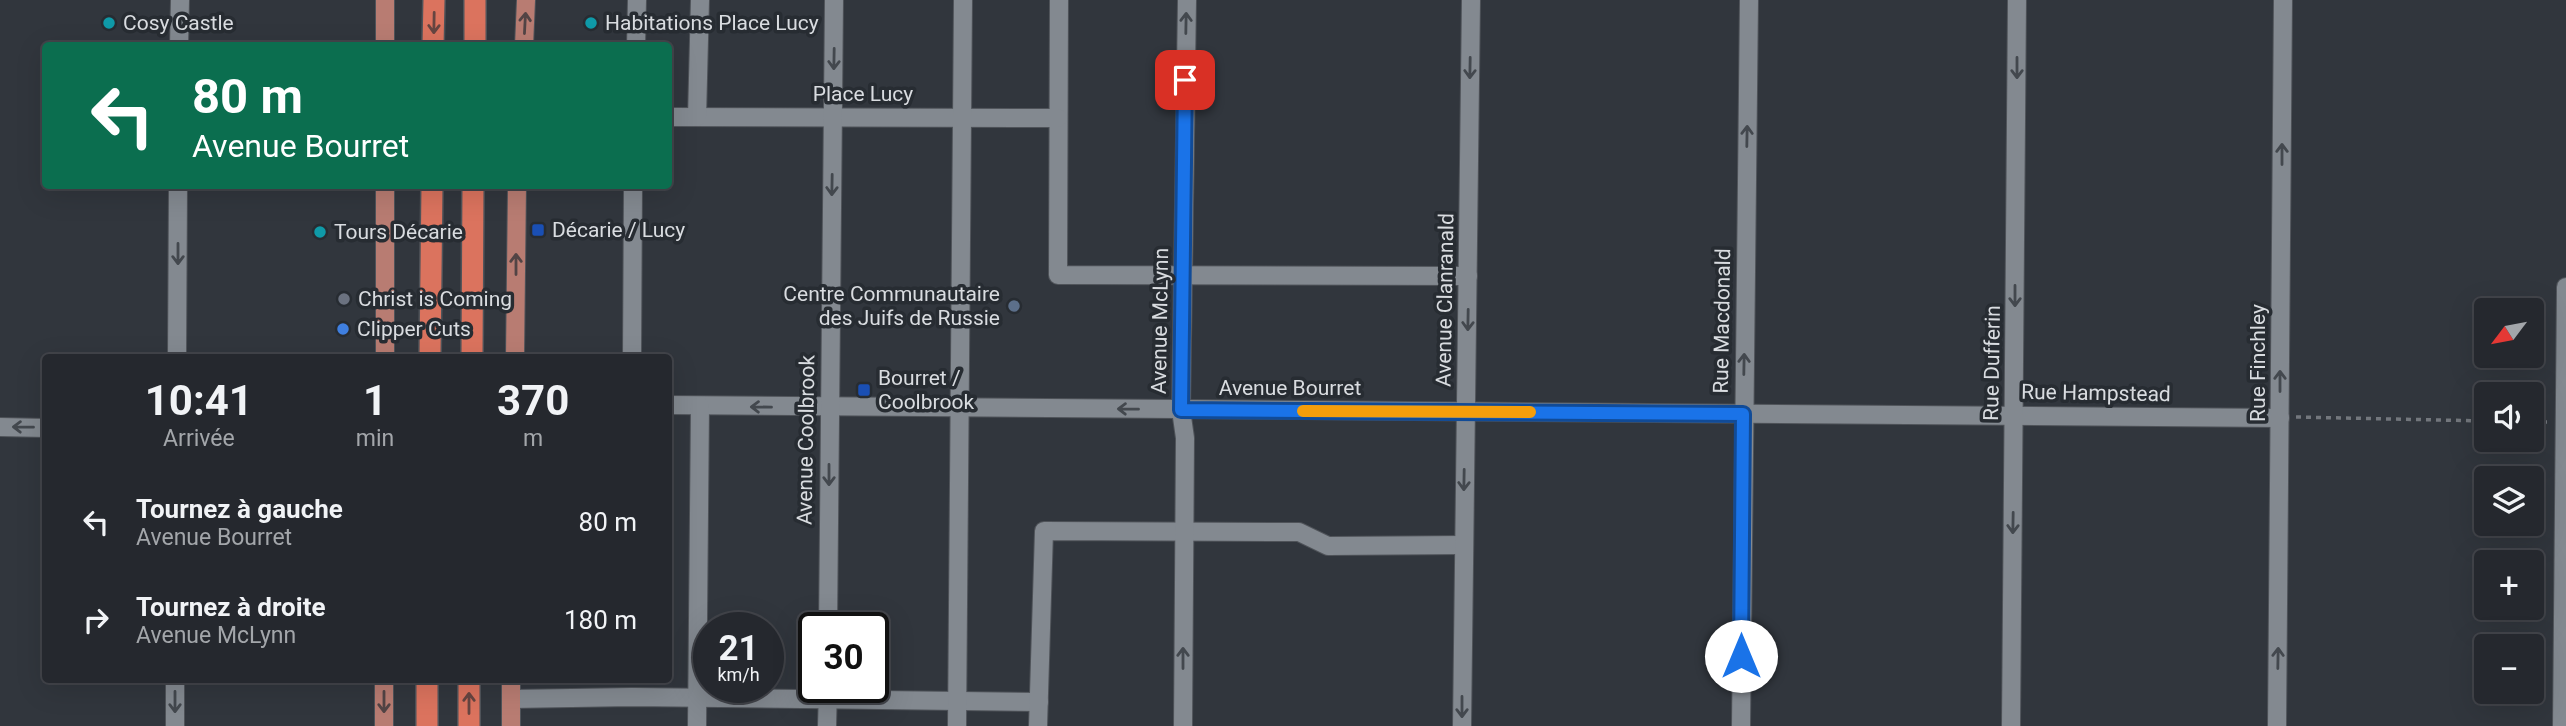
<!DOCTYPE html>
<html lang="fr">
<head>
<meta charset="utf-8">
<style>
	:root { --surface:#25282e; --page:#2d3036; --text:#f1f3f6; --muted:#a3a6aa; --line:#42444a }
	body { margin:0; font-family:Roboto,sans-serif; background:var(--page); color:var(--text); height:100vh; display:flex; flex-direction:column; font-size:26px; white-space:nowrap }
	* { box-sizing:border-box; margin:0 }
	p { font-size:23px; color:var(--muted) }
	.icon { flex:none; width:38px; height:38px; fill:none; stroke:currentColor; stroke-width:2; stroke-linecap:round; stroke-linejoin:round }
	.map { position:relative; flex:1; overflow:hidden }
	.drawer { position:absolute; left:42px; top:354px; width:630px; height:329px; display:flex; flex-direction:column; background:var(--surface); border-radius:7px; box-shadow:0 7px 28px #0002,0 0 0 2px var(--line) }
	.drawer>* { flex:none }
	.guide { position:absolute; left:42px; top:42px; width:630px; height:147px; border-radius:7px; box-shadow:0 7px 28px #0002,0 0 0 2px var(--line); background:#0b6e4f; color:#fff; overflow:hidden }
	.needle { width:46px; rotate:238deg }
	.tools { position:absolute; left:2474px; top:298px; display:grid; gap:14px }
	.tools a { display:grid; place-items:center; width:70px; height:70px; border-radius:7px; background:var(--surface); box-shadow:0 7px 28px #0002,0 0 0 2px var(--line); font-size:35px }
	.speed { position:absolute; left:693px; top:612px; display:flex; gap:14px; font-size:35px; font-weight:700; text-align:center }
	.speed>* { display:grid; place-content:center; width:91px; height:91px; border-radius:50%; background:var(--surface); box-shadow:0 7px 28px #0002,0 0 0 2px var(--line); line-height:1 }
	.speed small { font-size:18px; font-weight:400 }
	.speed .limit { border:4px solid #111; border-radius:10px; background:#fff; color:#111 }
	.pin { position:absolute; display:grid; place-items:center; width:60px; height:60px; color:#fff; margin:-30px; border-radius:14px; box-shadow:0 4px 10px #0006 }
	.me { position:absolute; width:77px; margin:-38px; rotate:0deg; stroke-linejoin:round; filter:drop-shadow(0 0 5px #0008) }
	.turn { display:flex; align-items:center; gap:24px; height:147px; padding:0 35px; font-size:32px }
	.turn .icon { width:91px; height:91px; stroke-width:2.5 }
	.turn b { display:block; font-size:49px; line-height:60px }
	.eta { display:flex; justify-content:space-evenly; align-items:center; height:119px; text-align:center }
	.eta b { font-size:42px; font-weight:700; line-height:49px }
	ul { padding:0; list-style:none }
	li { display:flex; align-items:center; gap:21px; height:98px; padding:0 35px }
	li div { flex:1 }
	li b { display:block; font-size:26px }
	li em { font-style:normal }
	.map>svg:first-child { display:block }
	.lines { fill:none; stroke-linecap:round; stroke-linejoin:round }
	.minor-casing { stroke:#4f5359; stroke-width:20 }
	.major-casing { stroke:#4f5359; stroke-width:20 }
	.highway-casing { stroke:#4f5359; stroke-width:24 }
	.path { stroke:#73777d; stroke-width:3.5; stroke-dasharray:5 5; stroke-linecap:butt }
	.minor { stroke:#838990; stroke-width:18 }
	.major { stroke:#b87c72; stroke-width:18 }
	.highway { stroke:#db735e; stroke-width:21 }
	.oneway { stroke:#664541 }
	.oneway2 { stroke:#524445 }
	.oneway3 { stroke:#43484e }
	.route-casing { stroke:#114b97; stroke-width:18 }
	.route { stroke:#1a73e8; stroke-width:12 }
	.slow { stroke:#f59e0b; stroke-width:12 }
	.culture-dot { fill:#0f9aa8; stroke:#272c32; stroke-width:2.5 }
	.transit-dot { fill:#1a4fb4; stroke:#272c32; stroke-width:2.5 }
	.worship-dot { fill:#6b7280; stroke:#272c32; stroke-width:2.5 }
	.service-dot { fill:#5c6f8a; stroke:#272c32; stroke-width:2.5 }
	.shop-dot { fill:#3f7fe0; stroke:#272c32; stroke-width:2.5 }
	.labels { text-anchor:middle; stroke-width:7; stroke-linejoin:round; paint-order:stroke }
	.poi-label { font-size:21px; fill:#d9dce0; stroke:#272c32; text-anchor:start }
	.street-label { font-size:21px; fill:#d9dce0; stroke:#272c32 }
</style>
</head>
<body>
<div class="map">
<svg width="2566" height="726" viewBox="0 0 2566 726">
	<rect width="100%" height="100%" fill="#31363d"/>
	<g class="lines">
		<!-- minor casing -->
		<g class="minor-casing">
			<g id="minor">
				<path d="M1059,0L1058,275L1468,276"/>
				<path d="M179,46L180,0"/>
				<path d="M636,46L637,0"/>
				<path d="M668,117L1058,118"/>
				<path d="M697,117L700,0"/>
				<path d="M177,357L178,186"/>
				<path d="M632,357L633,186"/>
				<path d="M668,405L2280,418"/>
				<path d="M0,427L46,428"/>
				<path d="M828,628L834,0"/>
				<path d="M511,699L632,697L1039,702"/>
				<path d="M175,726V679"/>
				<path d="M697,726L700,406"/>
				<path d="M827,726L828,688"/>
				<path d="M957,726L963,0"/>
				<path d="M1038,726L1044,531L1299,532L1328,546L1463,545"/>
				<path d="M1183,726L1185,438L1181,410L1187,0"/>
				<path d="M1462,726L1471,0"/>
				<path d="M1741,726L1749,0"/>
				<path d="M2011,726L2017,0"/>
				<path d="M2277,726L2283,0"/>
				<path d="M2562,726L2566,287"/>
			</g>
		</g>
		<!-- major casing -->
		<g class="major-casing">
			<g id="major">
				<path d="M385,0V46"/>
				<path d="M524,46L526,0"/>
				<path d="M385,186V357"/>
				<path d="M515,357L517,186"/>
				<path d="M384,726V679"/>
				<path d="M511,726V679"/>
			</g>
		</g>
		<!-- highway casing -->
		<g class="highway-casing">
			<g id="highway">
				<path d="M433,46L434,0"/>
				<path d="M475,46V0"/>
				<path d="M430,357L432,186"/>
				<path d="M472,357L473,186"/>
				<path d="M427,726V679"/>
				<path d="M469,726V679"/>
			</g>
		</g>
		<!-- path -->
		<g class="path">
			<path d="M2296,417L2487,421"/>
			<path d="M2532,422H2548"/>
		</g>
		<!-- minor -->
		<use href="#minor" class="minor"/>
		<!-- major -->
		<use href="#major" class="major"/>
		<!-- highway -->
		<use href="#highway" class="highway"/>
	</g>
	<!-- one-way arrows -->
	<defs><path id="oneway-shaft" d="M-6 0H5M1.5-3L5.5 0L1.5 3" fill="none" stroke-width="1.6" stroke-linecap="round" stroke-linejoin="round" transform="scale(1.75)"/></defs>
	<g class="oneway">
		<use href="#oneway-shaft" transform="translate(434 23) rotate(91)"/>
		<use href="#oneway-shaft" transform="translate(469 703) rotate(-90)"/>
	</g>
	<g class="oneway2">
		<use href="#oneway-shaft" transform="translate(525 23) rotate(-87)"/>
		<use href="#oneway-shaft" transform="translate(516 264) rotate(-90)"/>
		<use href="#oneway-shaft" transform="translate(384 702) rotate(90)"/>
	</g>
	<g class="oneway3">
		<use href="#oneway-shaft" transform="translate(1186 23) rotate(-89)"/>
		<use href="#oneway-shaft" transform="translate(834 59) rotate(91)"/>
		<use href="#oneway-shaft" transform="translate(1470 68) rotate(91)"/>
		<use href="#oneway-shaft" transform="translate(2017 68) rotate(90)"/>
		<use href="#oneway-shaft" transform="translate(1747 136) rotate(-89)"/>
		<use href="#oneway-shaft" transform="translate(2282 154) rotate(-90)"/>
		<use href="#oneway-shaft" transform="translate(832 185) rotate(91)"/>
		<use href="#oneway-shaft" transform="translate(178 254) rotate(90)"/>
		<use href="#oneway-shaft" transform="translate(2015 296) rotate(90)"/>
		<use href="#oneway-shaft" transform="translate(1468 320) rotate(91)"/>
		<use href="#oneway-shaft" transform="translate(1744 364) rotate(-89)"/>
		<use href="#oneway-shaft" transform="translate(2280 381) rotate(-90)"/>
		<use href="#oneway-shaft" transform="translate(761 407) rotate(-179)"/>
		<use href="#oneway-shaft" transform="translate(1128 409) rotate(-179)"/>
		<use href="#oneway-shaft" transform="translate(23 427) rotate(-179)"/>
		<use href="#oneway-shaft" transform="translate(829 475) rotate(90)"/>
		<use href="#oneway-shaft" transform="translate(1464 480) rotate(91)"/>
		<use href="#oneway-shaft" transform="translate(2013 523) rotate(91)"/>
		<use href="#oneway-shaft" transform="translate(1183 658) rotate(-90)"/>
		<use href="#oneway-shaft" transform="translate(2278 658) rotate(-89)"/>
		<use href="#oneway-shaft" transform="translate(175 702) rotate(90)"/>
		<use href="#oneway-shaft" transform="translate(1462 707) rotate(90)"/>
	</g>
	<g class="lines">
		<!-- route casing -->
		<g class="route-casing">
			<path id="route" d="M1185,80L1181,410L1743,414L1741,656"/>
		</g>
		<!-- route -->
		<use href="#route" class="route"/>
		<!-- slow -->
		<path class="slow" d="M1303,411L1530,412"/>
	</g>
	<!-- markers -->
	<g class="culture-dot">
		<circle cx="109" cy="23" r="7"/>
		<circle cx="591" cy="23" r="7"/>
		<circle cx="320" cy="232" r="7"/>
	</g>
	<g class="transit-dot">
		<rect x="531" y="223" width="14" height="14" rx="3.5"/>
		<rect x="857" y="383" width="14" height="14" rx="3.5"/>
	</g>
	<circle class="worship-dot" cx="344" cy="299" r="7"/>
	<circle class="service-dot" cx="1014" cy="306" r="7"/>
	<circle class="shop-dot" cx="343" cy="329" r="7"/>
	<g class="labels">
		<!-- poi labels -->
		<g class="poi-label">
			<text x="123" y="30">Cosy Castle</text>
			<text x="605" y="30">Habitations Place Lucy</text>
			<text x="552" y="237">Décarie / Lucy</text>
			<text x="334" y="239">Tours Décarie</text>
			<text x="1000" y="301" text-anchor="end">Centre Communautaire<tspan x="1000" dy="24">des Juifs de Russie</tspan></text>
			<text x="358" y="306">Christ is Coming</text>
			<text x="357" y="336">Clipper Cuts</text>
			<text x="878" y="385">Bourret /<tspan x="878" dy="24">Coolbrook</tspan></text>
		</g>
		<!-- street labels -->
		<g class="street-label">
			<text x="863" y="101">Place Lucy</text>
			<text transform="translate(1445 300) rotate(-89)" y="7">Avenue Clanranald</text>
			<text transform="translate(1160 321) rotate(-89)" y="7">Avenue McLynn</text>
			<text transform="translate(1722 321) rotate(-89)" y="7">Rue Macdonald</text>
			<text transform="translate(1992 363) rotate(-89)" y="7">Rue Dufferin</text>
			<text transform="translate(2258 363) rotate(-90)" y="7">Rue Finchley</text>
			<text x="1290" y="395">Avenue Bourret</text>
			<text transform="translate(2096 393) rotate(1)" y="7">Rue Hampstead</text>
			<text transform="translate(806 440) rotate(-89)" y="7">Avenue Coolbrook</text>
		</g>
	</g>
</svg>
<div class="tools">
<a><svg class="needle" viewBox="-14 -14 28 28"><path d="M0-13l5 13h-10z" fill="#e53935"/><path d="M0 13l5-13h-10z" fill="#a3a6aa"/></svg></a>
<a><svg class="icon" aria-label="sound" viewBox="0 0 24 24"><path d="M4 9h4l5-4v14l-5-4H4zM17 9q2 3 0 6"/></svg></a>
<a><svg class="icon" aria-label="layers" viewBox="0 0 24 24"><path d="M12 4l9 5-9 5-9-5zM3 14l9 5 9-5"/></svg></a>
<a>+</a>
<a>−</a>
</div>
<div class="speed"><div>21<small>km/h</small></div><div class="limit">30</div></div>
<div class="pin" style="left:1185px;top:80px;background:#d93025"><svg class="icon" aria-label="arrive" viewBox="0 0 24 24"><path d="M6 21V4h12l-3 4 3 4H6"/></svg></div>
<svg class="me" style="left:1741px;top:656px" viewBox="-20 -20 40 40"><circle r="19" fill="#fff"/><path d="M0-13L10 11 0 6-10 11z" fill="#1a73e8"/></svg>
<div class="guide">
<div class="turn"><svg class="icon" aria-label="left" viewBox="0 0 24 24"><path d="M17 20v-9H6M10 6l-5 5 5 5"/></svg><div><b>80 m</b>Avenue Bourret</div></div>
</div>
<section class="drawer">
<div class="eta">
<div><b>10:41</b><p>Arrivée</p></div>
<div><b>1</b><p>min</p></div>
<div><b>370</b><p>m</p></div>
</div>
<ul>
<li><svg class="icon" aria-label="left" viewBox="0 0 24 24"><path d="M17 20v-9H6M10 6l-5 5 5 5"/></svg><div><b>Tournez à gauche</b><p>Avenue Bourret</p></div><em>80 m</em></li>
<li><svg class="icon" aria-label="right" viewBox="0 0 24 24"><path d="M7 20v-9h11M14 6l5 5-5 5"/></svg><div><b>Tournez à droite</b><p>Avenue McLynn</p></div><em>180 m</em></li>
</ul>
</section>
</div>
</body>
</html>
